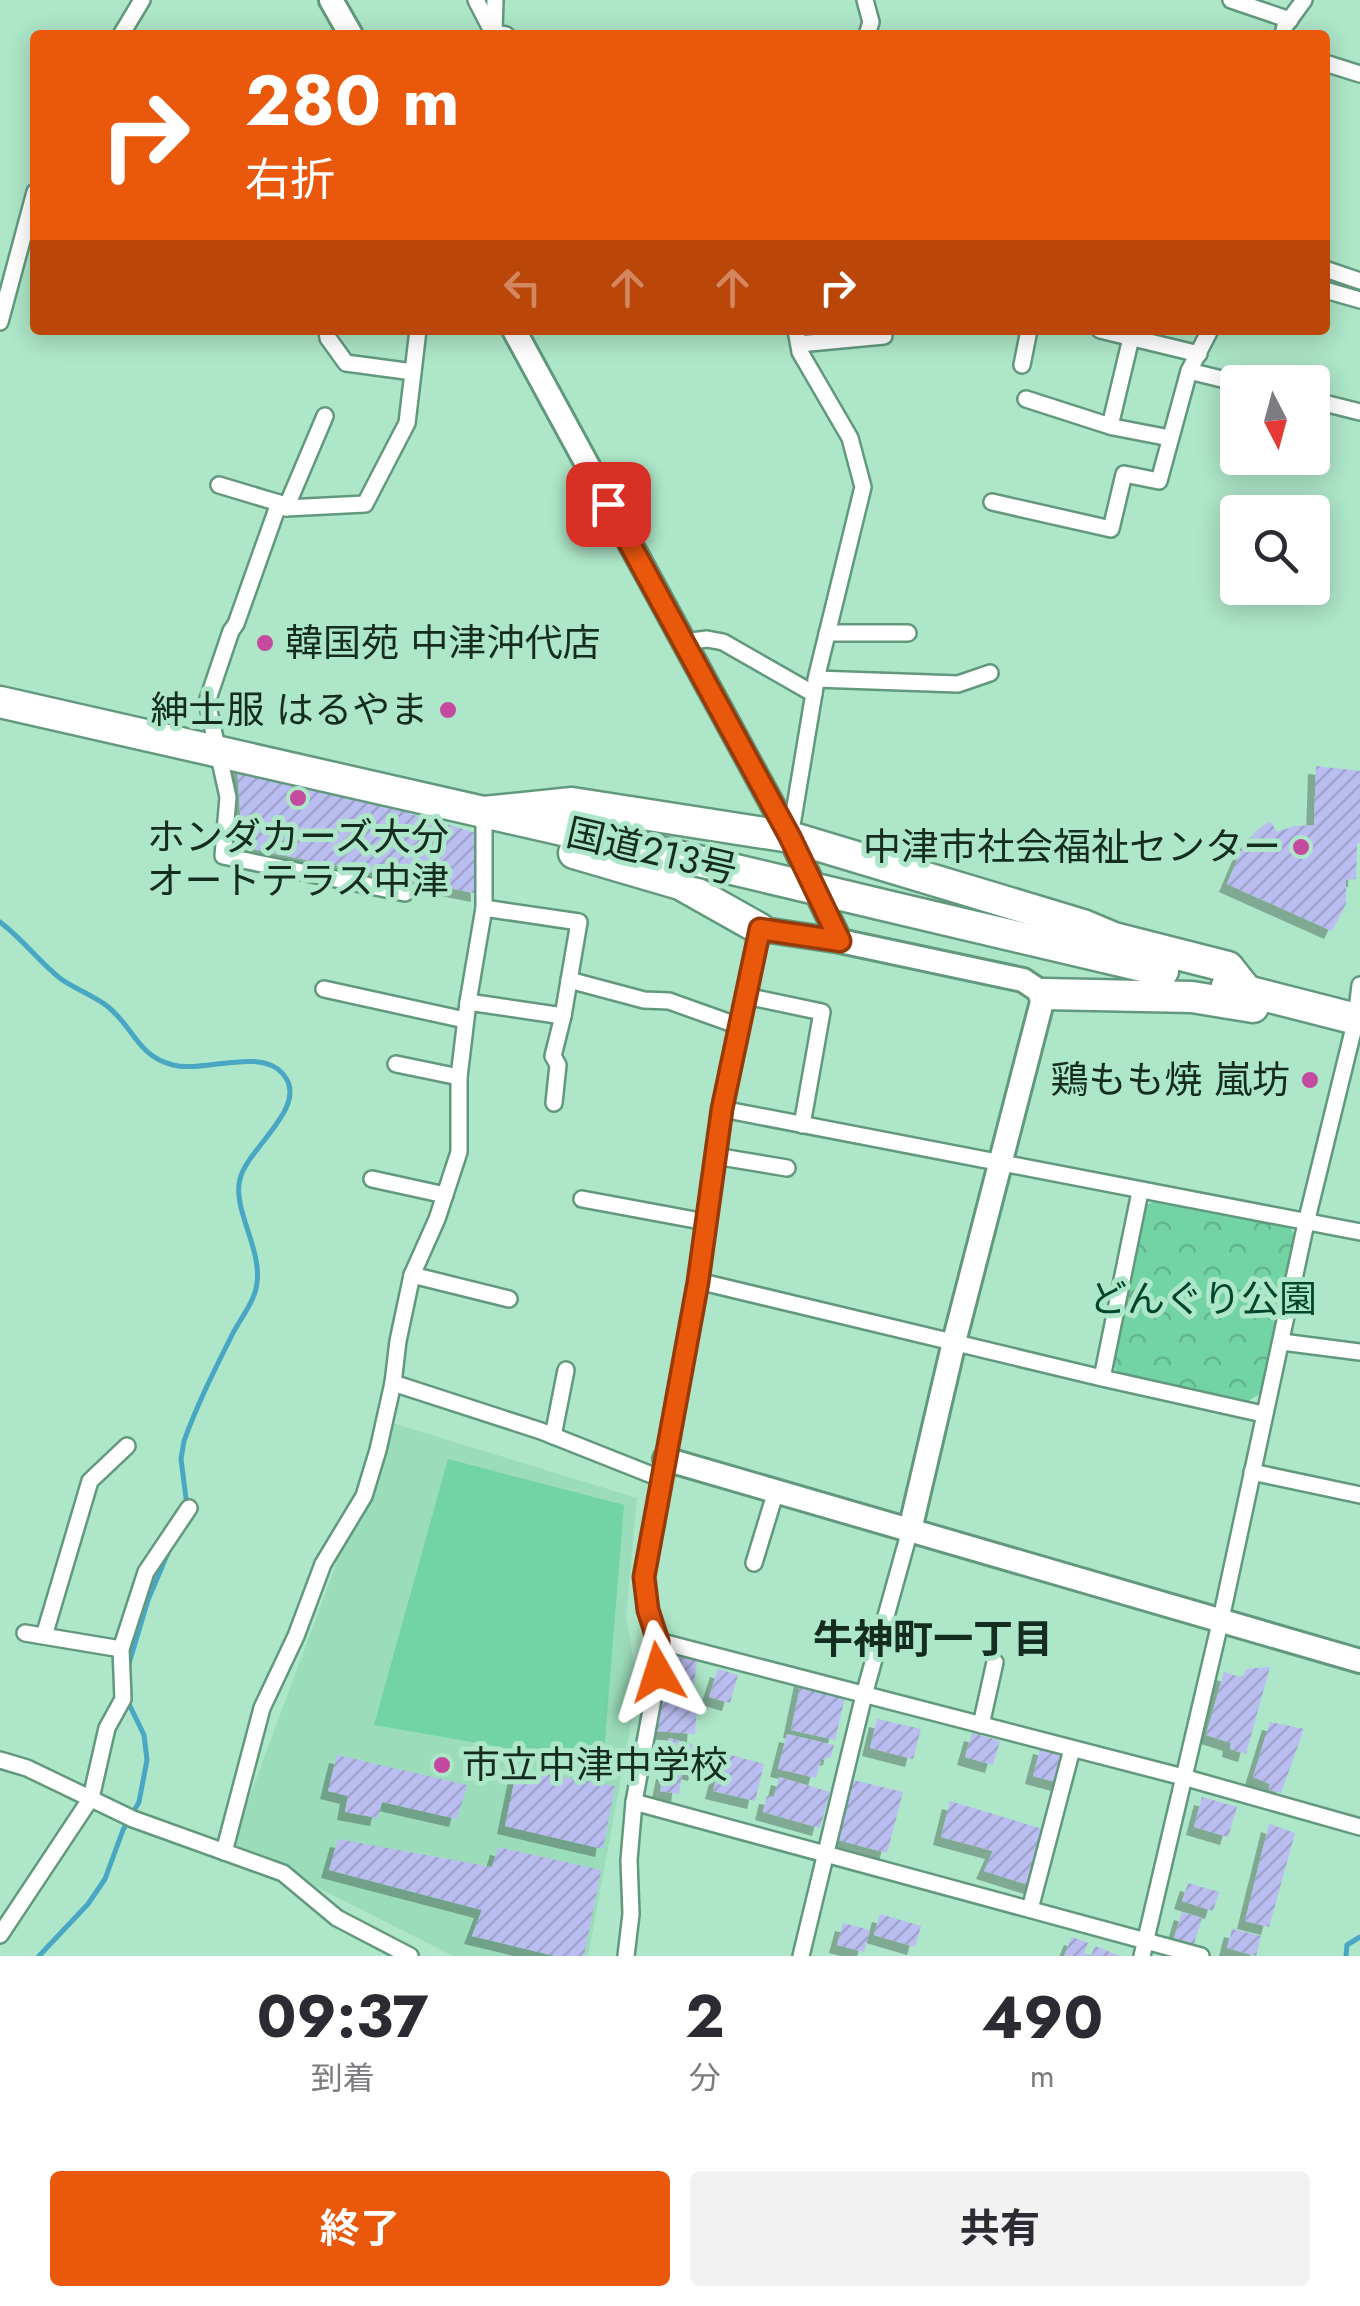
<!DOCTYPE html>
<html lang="ja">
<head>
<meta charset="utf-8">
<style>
	:root { --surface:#fff; --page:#f2f2f3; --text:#2b2b33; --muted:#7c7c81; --accent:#ea580c }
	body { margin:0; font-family:Jost,"Noto Sans JP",sans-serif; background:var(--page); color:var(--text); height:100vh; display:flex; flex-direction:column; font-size:38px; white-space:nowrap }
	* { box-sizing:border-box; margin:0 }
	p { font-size:32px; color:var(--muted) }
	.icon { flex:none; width:55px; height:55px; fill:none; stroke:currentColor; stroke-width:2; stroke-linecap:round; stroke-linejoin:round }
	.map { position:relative; height:1956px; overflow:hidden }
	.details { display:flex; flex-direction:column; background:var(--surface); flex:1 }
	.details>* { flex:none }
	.banner { position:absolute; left:30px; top:30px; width:1300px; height:305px; border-radius:10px; box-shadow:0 5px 25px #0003; background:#ea580c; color:#fff; overflow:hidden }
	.needle { width:65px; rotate:174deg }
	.controls { position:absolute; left:1220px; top:365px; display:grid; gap:20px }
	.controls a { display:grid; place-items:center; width:110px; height:110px; border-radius:10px; background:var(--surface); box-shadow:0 5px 25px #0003; font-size:50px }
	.pin { position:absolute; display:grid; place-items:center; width:85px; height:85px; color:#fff; margin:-42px; border-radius:20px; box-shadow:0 5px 15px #0006 }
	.me { position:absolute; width:110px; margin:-55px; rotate:354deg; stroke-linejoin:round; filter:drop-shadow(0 0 8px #0008) }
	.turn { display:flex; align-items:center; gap:35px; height:210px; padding:0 50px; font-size:45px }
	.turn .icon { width:130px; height:130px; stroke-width:2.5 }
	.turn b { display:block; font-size:70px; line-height:85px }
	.lanes { display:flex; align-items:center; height:95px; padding:0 50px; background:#0003; justify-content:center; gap:50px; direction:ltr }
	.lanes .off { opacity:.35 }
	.eta { display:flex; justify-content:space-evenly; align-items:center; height:170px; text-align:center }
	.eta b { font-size:60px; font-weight:700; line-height:70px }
	.button { display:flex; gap:20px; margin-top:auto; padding:20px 50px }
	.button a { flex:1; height:115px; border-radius:10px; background:var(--accent); color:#fff; font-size:40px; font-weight:700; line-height:115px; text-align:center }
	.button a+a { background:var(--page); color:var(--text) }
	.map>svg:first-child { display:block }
	.built { fill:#9bdcbb }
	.green { fill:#72d3a5 }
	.park { fill:url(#park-crowns) }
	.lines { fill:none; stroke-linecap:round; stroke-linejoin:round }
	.stream { stroke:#49a7c4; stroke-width:5 }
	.building { fill:url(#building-hatch); filter:url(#shadow) }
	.street-casing { stroke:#62997d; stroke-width:20 }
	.secondary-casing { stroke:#62997d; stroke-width:28 }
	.highway-casing { stroke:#62997d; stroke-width:35 }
	.street { stroke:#fff; stroke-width:15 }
	.secondary { stroke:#fff; stroke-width:22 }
	.highway { stroke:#fff; stroke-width:30 }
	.highway-bridge-casing { stroke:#62997d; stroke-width:35; stroke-linecap:butt }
	.highway-bridge { stroke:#fff; stroke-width:30 }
	.route-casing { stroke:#983908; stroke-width:25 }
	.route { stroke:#ea580c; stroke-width:18 }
	.poi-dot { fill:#c34a9e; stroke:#ade6c8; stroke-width:4 }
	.labels { text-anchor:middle; stroke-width:10; stroke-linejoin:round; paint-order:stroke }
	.poi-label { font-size:38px; fill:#152c21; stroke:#ade6c8; text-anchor:end }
	.street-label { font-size:38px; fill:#152c21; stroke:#ade6c8 }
	.park-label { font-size:38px; fill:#00462d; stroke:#ade6c8 }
	.neighbourhood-label { font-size:40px; font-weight:bold; fill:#152c21; stroke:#ade6c8 }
</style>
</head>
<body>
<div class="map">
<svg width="1360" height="1956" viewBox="0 0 1360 1956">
	<defs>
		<pattern id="park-crowns" width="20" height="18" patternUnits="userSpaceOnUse" patternTransform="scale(2.5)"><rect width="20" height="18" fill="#72d3a5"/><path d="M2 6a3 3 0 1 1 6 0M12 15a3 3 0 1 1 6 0" fill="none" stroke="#62b58e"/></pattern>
		<pattern id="building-hatch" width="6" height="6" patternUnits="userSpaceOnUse" patternTransform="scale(2.5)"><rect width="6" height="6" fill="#babdf0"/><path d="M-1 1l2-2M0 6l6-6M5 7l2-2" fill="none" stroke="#9fa3ce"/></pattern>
		<filter id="shadow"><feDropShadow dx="-8" dy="8" stdDeviation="0" flood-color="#0004"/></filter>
	</defs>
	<rect width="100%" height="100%" fill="#ade6c8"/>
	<!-- built -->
	<path class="built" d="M389,1422L637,1498L626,1617L638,1686L588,1956H453L232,1844Z"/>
	<!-- green -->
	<path class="green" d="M448,1459L624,1505L603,1765L374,1725Z"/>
	<!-- park -->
	<path class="park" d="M1159,1199L1289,1224L1296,1239L1261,1393L1245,1403L1118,1375L1110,1358L1145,1206Z"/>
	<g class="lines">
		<!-- stream -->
		<g class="stream">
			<path d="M0,922C23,939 39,962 61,979C75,989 93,995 107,1006C134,1027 137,1056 173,1065C204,1073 260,1047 283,1074C311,1106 247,1148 240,1179C232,1208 262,1249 257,1283C255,1302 239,1320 231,1337C214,1371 197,1405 184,1441L181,1459L187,1506"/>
			<path d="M127,1670L148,1600L170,1548"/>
			<path d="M39,1956L88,1904L105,1879L123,1830L139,1802L147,1760L144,1735L127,1700"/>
			<path d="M1346,1956L1347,1945L1360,1937"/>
		</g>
	</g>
	<!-- building -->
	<g class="building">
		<path d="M237,763L476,833L479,894L242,847Z"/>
		<path d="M1316,766L1360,771V843H1357L1356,879L1346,880V904L1332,931L1227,884L1241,851L1256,831L1270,821L1277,832L1294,826L1314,825Z"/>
		<path d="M667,1656L697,1660L693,1693L663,1689Z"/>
		<path d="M1270,1667L1246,1754L1230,1749L1231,1743L1206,1735L1224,1672L1243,1678L1246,1669Z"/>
		<path d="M718,1669L738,1675L730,1703L709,1697Z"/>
		<path d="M802,1678L847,1688L835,1740L791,1730Z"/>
		<path d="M657,1701L697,1704L695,1734L655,1731Z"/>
		<path d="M877,1719L921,1729L913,1759L870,1748Z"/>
		<path d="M1270,1722L1304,1729L1281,1793L1269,1790L1270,1784L1253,1777Z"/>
		<path d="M972,1733L1000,1741L993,1765L965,1757Z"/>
		<path d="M787,1734L834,1745L831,1757L821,1760L816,1778L778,1769Z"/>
		<path d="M669,1738L703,1747L696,1773L663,1764Z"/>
		<path d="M1041,1746L1071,1754L1063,1784L1033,1776Z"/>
		<path d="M723,1753L764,1764L755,1801L713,1791Z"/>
		<path d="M337,1755L467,1785L457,1819L382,1802L378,1818L345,1812L348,1796L328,1791Z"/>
		<path d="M517,1769L615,1786L603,1849L505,1826Z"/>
		<path d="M664,1771L682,1775L679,1794L660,1791Z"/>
		<path d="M779,1777L830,1792L820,1828L763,1812L767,1796L774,1797Z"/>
		<path d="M853,1780L903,1792L887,1853L838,1840Z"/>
		<path d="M1202,1797L1237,1807L1228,1837L1194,1827Z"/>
		<path d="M950,1801L1049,1831L1032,1886L984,1871L993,1851L941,1837Z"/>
		<path d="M1269,1824L1295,1833L1269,1927L1245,1921Z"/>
		<path d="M338,1839L492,1867L498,1847L601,1870L584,1956H555L472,1936L482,1910L329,1870Z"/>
		<path d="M1188,1883L1219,1892L1213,1911L1182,1901Z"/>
		<path d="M1182,1912L1202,1918L1194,1944L1174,1938Z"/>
		<path d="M880,1914L921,1926L915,1947L874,1935Z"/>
		<path d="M843,1923L870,1930L864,1952L837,1945Z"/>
		<path d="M1232,1929L1261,1936L1256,1956L1227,1948Z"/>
		<path d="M1072,1937L1088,1943L1084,1953L1091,1956L1095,1946L1120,1956H1064Z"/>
	</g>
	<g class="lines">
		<!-- street casing -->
		<g class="street-casing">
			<g id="street">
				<path d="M476,0L493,33L506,35"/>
				<path d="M865,0L871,22L867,35"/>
				<path d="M1231,0L1290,20"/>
				<path d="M494,31L495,0"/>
				<path d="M121,35L142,0"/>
				<path d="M1283,35L1285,26L1304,0"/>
				<path d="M1325,63L1360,74"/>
				<path d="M1325,269L1360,281"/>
				<path d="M1325,290L1360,300"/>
				<path d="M0,322L35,192"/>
				<path d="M327,330L328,338L346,363L413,372"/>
				<path d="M1100,330L1199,354"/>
				<path d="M1210,330L1189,371L1238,383"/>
				<path d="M799,344L884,336"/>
				<path d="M1022,365L1029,330"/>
				<path d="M1026,399L1113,427L1170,438"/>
				<path d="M1312,400L1360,412"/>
				<path d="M1110,426L1131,338"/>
				<path d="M219,485L279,503"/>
				<path d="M992,502L1111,529L1124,474L1159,481L1189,371"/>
				<path d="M286,508L325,416"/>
				<path d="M827,633H908"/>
				<path d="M684,642L707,639L723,642L814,694"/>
				<path d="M816,679L958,684L990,673"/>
				<path d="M790,837L817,675L863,487L850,438L800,352L796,330"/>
				<path d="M405,893L223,856L228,797L207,702L231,631L236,624L279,503L286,508L365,504L407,423L418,330"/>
				<path d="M569,980L644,1000L669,1001L739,1026"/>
				<path d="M324,989L465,1020"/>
				<path d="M746,996L822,1012L802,1125"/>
				<path d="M468,1002L563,1016L579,922L484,908"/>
				<path d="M396,1064L459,1077"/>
				<path d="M554,1103L558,1065L553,1056L563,1016"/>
				<path d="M722,1109L1360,1232"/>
				<path d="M715,1156L787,1168"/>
				<path d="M372,1179L445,1195"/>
				<path d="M582,1199L706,1222"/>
				<path d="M412,1275L509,1299"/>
				<path d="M698,1281L1102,1378L1263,1414"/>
				<path d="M1282,1342L1360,1352"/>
				<path d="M1102,1378L1140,1192"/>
				<path d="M393,1383L541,1431L662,1479"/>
				<path d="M553,1436L566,1370"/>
				<path d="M1252,1472L1360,1495"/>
				<path d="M754,1563L776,1491"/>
				<path d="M25,1633L121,1649"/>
				<path d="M44,1636L90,1481L127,1446"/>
				<path d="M658,1641L1183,1777L1360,1827"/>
				<path d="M981,1725L995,1662"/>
				<path d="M0,1760L27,1768L133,1819L283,1873L337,1918L410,1956"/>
				<path d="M634,1802L1201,1956"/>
				<path d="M224,1852L262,1708L296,1636L323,1564L364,1496L378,1450L393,1383L398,1341L412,1275L437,1219L459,1152V1077L468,1002L484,908V812"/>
				<path d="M1030,1909L1072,1749"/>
				<path d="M0,1935L91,1798L107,1728L123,1699L121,1649L146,1572L189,1508"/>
				<path d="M626,1956L631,1914L629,1860L634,1802L658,1672V1641L648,1610L644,1577L698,1281L722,1109L760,929"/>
				<path d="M801,1956L864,1695L910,1530"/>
				<path d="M1142,1956L1221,1619L1306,1223L1356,1019L1360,985"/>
			</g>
		</g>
		<!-- secondary casing -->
		<g class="secondary-casing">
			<g id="secondary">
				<path d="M331,0L351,35"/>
				<path d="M514,330L790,837L840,941"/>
				<path d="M760,929L840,941L1023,980L1044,994L954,1342L910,1530"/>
				<path d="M665,1459L1360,1661"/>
			</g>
		</g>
		<!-- highway casing -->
		<g class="highway-casing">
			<g id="highway">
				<path d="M0,702L690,859"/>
				<path d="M484,812L572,803L790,837L1083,925L1114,938L1228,967L1247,991"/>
				<path d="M574,853L680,884L760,929"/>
				<path d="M879,904L1163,971"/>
				<path d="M1227,986L1360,1020"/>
				<path d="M1044,994L1192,997L1253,1007"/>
			</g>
		</g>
		<!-- street -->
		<use href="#street" class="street"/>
		<!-- secondary -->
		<use href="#secondary" class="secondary"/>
		<!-- highway -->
		<use href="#highway" class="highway"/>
		<!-- highway-bridge casing -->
		<g class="highway-bridge-casing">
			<path id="highway-bridge" d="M690,859L879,904"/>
		</g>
		<!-- highway-bridge -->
		<use href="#highway-bridge" class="highway-bridge"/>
	</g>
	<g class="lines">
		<!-- route casing -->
		<g class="route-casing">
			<path id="route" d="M608,504L790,837L840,941L760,929L722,1109L698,1282L644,1577L648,1610L658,1641V1672"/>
		</g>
		<!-- route -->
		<use href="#route" class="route"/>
	</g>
	<!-- markers -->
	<g class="poi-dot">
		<circle cx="265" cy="643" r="10"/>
		<circle cx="448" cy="710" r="10"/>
		<circle cx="298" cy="798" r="10"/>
		<circle cx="1301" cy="847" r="10"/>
		<circle cx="1310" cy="1080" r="10"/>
		<circle cx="442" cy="1765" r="10"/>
	</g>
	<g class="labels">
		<!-- poi labels -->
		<g class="poi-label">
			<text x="285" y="656" text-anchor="start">韓国苑 中津沖代店</text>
			<text x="428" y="723">紳士服 はるやま</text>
			<text x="298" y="850" text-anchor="middle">ホンダカーズ大分<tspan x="298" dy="44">オートテラス中津</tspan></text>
			<text x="1281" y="860">中津市社会福祉センター</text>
			<text x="1290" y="1093">鶏もも焼 嵐坊</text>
			<text x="462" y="1778" text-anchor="start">市立中津中学校</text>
		</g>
		<!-- street labels -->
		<g class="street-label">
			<text transform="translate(652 851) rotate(13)" y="13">国道213号</text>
		</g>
		<!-- park labels -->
		<g class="park-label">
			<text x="1203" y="1312">どんぐり公園</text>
		</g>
		<!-- neighbourhood labels -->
		<g class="neighbourhood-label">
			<text x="933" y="1653">牛神町一丁目</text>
		</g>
	</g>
</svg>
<div class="controls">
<a><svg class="needle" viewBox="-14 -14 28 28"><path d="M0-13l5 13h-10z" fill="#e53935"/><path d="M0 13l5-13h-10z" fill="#7c7c81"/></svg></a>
<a><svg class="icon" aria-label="search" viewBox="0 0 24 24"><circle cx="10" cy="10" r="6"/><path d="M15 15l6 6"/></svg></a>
</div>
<div class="pin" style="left:608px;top:504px;background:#d93025"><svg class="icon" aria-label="arrive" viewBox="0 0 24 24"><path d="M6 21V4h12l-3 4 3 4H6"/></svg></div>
<svg class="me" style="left:658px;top:1672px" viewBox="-20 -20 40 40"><path d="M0-17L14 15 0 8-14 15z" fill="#ea580c" stroke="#fff" stroke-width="4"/></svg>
<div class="banner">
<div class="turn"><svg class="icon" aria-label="right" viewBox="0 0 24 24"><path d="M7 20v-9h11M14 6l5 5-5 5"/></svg><div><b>280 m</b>右折</div></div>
<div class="lanes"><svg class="icon off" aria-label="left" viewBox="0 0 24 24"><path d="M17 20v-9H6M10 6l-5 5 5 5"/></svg><svg class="icon off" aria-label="ahead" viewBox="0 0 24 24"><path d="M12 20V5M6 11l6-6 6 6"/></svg><svg class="icon off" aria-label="ahead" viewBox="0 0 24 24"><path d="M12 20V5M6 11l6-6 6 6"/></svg><svg class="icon" aria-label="right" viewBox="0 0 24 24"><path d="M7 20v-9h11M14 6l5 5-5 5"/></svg></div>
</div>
</div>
<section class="details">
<div class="eta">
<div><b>09:37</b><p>到着</p></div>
<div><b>2</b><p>分</p></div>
<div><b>490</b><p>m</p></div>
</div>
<div class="button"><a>終了</a><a>共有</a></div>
</section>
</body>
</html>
